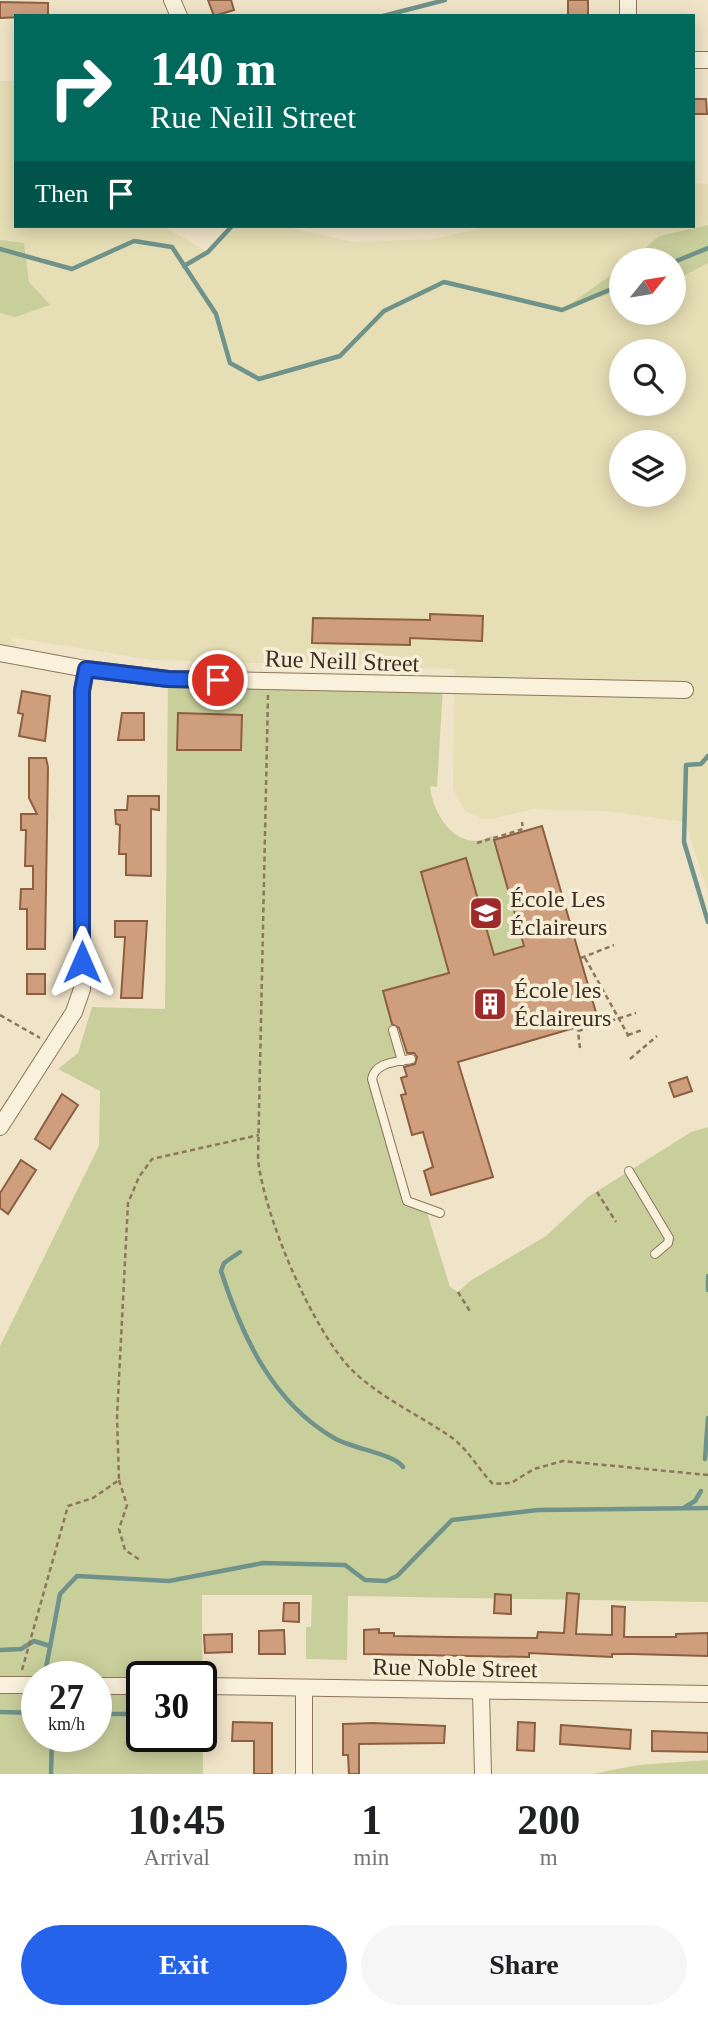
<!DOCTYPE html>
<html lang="en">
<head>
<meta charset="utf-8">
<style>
	:root { --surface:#fff; --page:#f6f6f6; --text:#202124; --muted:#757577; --accent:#2563eb }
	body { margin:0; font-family:Georgia,serif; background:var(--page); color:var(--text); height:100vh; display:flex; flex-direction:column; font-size:26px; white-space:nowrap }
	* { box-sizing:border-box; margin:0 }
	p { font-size:23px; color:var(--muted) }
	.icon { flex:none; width:38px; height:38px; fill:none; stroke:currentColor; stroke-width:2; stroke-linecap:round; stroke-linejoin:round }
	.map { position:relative; height:1774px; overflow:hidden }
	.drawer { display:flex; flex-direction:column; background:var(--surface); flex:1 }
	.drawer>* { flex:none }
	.hud { position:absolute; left:14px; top:14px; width:681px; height:214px; border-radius:0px; box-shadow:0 4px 18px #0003; background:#00695c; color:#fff; overflow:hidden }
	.needle { width:46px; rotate:60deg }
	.buttons { position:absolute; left:609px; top:248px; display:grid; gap:14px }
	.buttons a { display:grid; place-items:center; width:77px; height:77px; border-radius:50%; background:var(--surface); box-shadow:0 4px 18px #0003; font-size:35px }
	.speed { position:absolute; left:21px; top:1661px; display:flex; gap:14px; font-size:35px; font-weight:700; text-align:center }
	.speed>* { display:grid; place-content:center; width:91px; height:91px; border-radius:50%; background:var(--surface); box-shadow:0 4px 18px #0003; line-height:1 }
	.speed small { font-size:18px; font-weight:400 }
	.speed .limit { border:4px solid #111; border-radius:10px; background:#fff; color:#111 }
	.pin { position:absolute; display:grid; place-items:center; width:60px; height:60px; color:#fff; margin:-30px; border:4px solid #fff; border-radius:50%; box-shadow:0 2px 7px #0007 }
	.me { position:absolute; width:77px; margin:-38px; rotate:0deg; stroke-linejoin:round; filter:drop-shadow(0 0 5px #0008) }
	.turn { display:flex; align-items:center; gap:24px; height:147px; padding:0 21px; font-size:32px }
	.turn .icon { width:91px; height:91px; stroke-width:2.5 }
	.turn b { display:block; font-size:49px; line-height:60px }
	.then { display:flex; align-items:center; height:66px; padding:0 21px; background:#0003; gap:14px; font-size:26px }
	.eta { display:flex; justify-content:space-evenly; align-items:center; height:119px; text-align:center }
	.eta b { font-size:42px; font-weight:700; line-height:49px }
	.button { display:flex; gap:14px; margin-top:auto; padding:14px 21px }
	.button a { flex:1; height:80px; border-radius:42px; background:var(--accent); color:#fff; font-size:28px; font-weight:700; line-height:80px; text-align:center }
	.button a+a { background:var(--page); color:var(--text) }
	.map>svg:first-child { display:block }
	.farmland { fill:#e6deb5; fill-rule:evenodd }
	.green { fill:#c9cf9b; fill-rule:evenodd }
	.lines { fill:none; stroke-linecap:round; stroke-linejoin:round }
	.stream { stroke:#6f938a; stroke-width:4.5 }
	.building { fill:#cf9f7d; stroke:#8d5f41; stroke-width:2 }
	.service-casing { stroke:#8d765c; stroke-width:10 }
	.minor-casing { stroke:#8d765c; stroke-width:18 }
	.path { stroke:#8d765c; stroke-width:2.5; stroke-dasharray:5 3.5; stroke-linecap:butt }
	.service { stroke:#faf1dc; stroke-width:8 }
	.minor { stroke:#faf1dc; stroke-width:16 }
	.route-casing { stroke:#184099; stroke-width:18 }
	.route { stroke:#2563eb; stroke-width:12 }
	.labels { text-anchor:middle; stroke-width:7; stroke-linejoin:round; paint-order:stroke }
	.street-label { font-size:24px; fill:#3d2e20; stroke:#f7eed8 }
	.poi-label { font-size:24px; fill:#3d2e20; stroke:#f7eed8; text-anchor:start }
</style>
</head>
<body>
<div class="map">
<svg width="708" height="1774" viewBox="0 0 708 1774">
	<rect width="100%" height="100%" fill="#f0e4c8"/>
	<!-- farmland -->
	<path class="farmland" d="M0,81H16V226H163L207,252L232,226H282L353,242L434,239L488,226H693V183L708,184V225L659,236L630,261H621V268L566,309L609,294H621V313H674V281L708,263V892L685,822L606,811L533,809L492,819H482L465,811L453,789L455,669L153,660L10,637L26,658L0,653V313L15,317L29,282L24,244L0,240ZM621,352H674V404H621ZM621,443H674V495H621Z"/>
	<!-- green -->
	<g class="green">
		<path d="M708,225V263L674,281V261H630L659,236Z"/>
		<path d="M0,240L24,243L29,282L50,305L15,317L0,313Z"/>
		<path d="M621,268V294H609L562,310Z"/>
		<path d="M168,679L443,687L437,787L430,786C432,809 449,841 476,841C481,841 488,837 492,836L524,946L494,955L466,858L421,872L446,963L455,972L383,992L402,1061L372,1074L407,1201L425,1206L450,1287L458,1292L470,1281L546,1236L588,1197L691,1132L708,1127V1602L348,1596L347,1660L306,1659V1627H311L312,1595H202L203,1774H0V1346L99,1146L100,1091L58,1069L78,1053L92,1007L165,1009ZM37,1676H96V1736H37ZM142,1676H201V1736H142Z"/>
		<path d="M708,1760V1774H592L638,1765Z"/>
	</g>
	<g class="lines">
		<!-- stream -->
		<g class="stream">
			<path d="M383,16L445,0"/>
			<path d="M0,249L72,269L134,241L172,247L216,314L230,363L259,379L340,356L384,311L444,282L562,310L621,285"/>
			<path d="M674,262L708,248"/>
			<path d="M184,266L208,252L232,226"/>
			<path d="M708,756L701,764L686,765L684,842L708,922"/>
			<path d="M240,1252L224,1263L221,1271C242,1336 272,1402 334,1438C350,1448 395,1454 403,1467"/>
			<path d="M708,1276V1290"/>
			<path d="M705,1459L708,1418"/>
			<path d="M685,1507L695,1501L701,1491"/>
			<path d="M0,1650L21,1649L34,1641L50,1646"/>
			<path d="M46,1668L60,1594L77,1576L169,1581L263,1563L345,1565L365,1580L386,1581L397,1576L452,1520L538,1510L708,1508"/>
			<path d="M0,1712L37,1713"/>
			<path d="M96,1714H126"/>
			<path d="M51,1774L52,1736"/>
		</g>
	</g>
	<!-- building -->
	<g class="building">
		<path d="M208,0H231L234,10L214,16Z"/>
		<rect x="568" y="0" width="20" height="16"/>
		<path d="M0,2L48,3V16L0,18Z"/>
		<path d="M693,99H706L707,114H693Z"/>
		<path d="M430,614L483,616L482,641L410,638V645L312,643L313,618L430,620Z"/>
		<path d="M22,691L50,696L45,741L19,736L23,714L18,713Z"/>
		<path d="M122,713H144V740H118Z"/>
		<path d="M178,713L242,715L241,750H177Z"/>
		<path d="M29,758H46L48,767L45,949H27V909H20L21,889H33V866H25L26,830H21V814H37L29,798Z"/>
		<path d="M128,796H159V810L151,809V876L126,875V854H119L120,825L116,824L115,810H127Z"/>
		<path d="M542,826L597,1016L590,1018L591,1023L458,1062L493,1177L431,1195L424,1171L433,1167L423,1132L412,1135L401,1095L406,1094L401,1078L407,1076L404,1067L415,1064L417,1057L414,1053H407L399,1028L392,1024L383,991L449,973L421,872L466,858L494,955L524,946L494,840Z"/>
		<path d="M115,921H147L142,998H121L125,937H115Z"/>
		<rect x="27" y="974" width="18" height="20"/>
		<path d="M687,1077L692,1091L674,1097L669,1083Z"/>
		<path d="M62,1094L78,1105L50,1149L35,1139Z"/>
		<path d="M21,1160L36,1170L8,1214L0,1208V1193Z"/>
		<path d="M567,1593L579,1594L576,1634L612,1635V1606L625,1607L624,1637H676V1634L708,1633V1656L632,1654H612V1657L529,1653V1657L364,1654V1630L379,1629V1633H394V1636L449,1637L537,1638L538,1632L564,1633Z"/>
		<path d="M495,1594L511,1595V1614L494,1613Z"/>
		<path d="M284,1603H299V1622L283,1621Z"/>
		<path d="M284,1630L285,1654H259V1631Z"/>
		<path d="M232,1634V1652L205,1653L204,1635Z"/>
		<path d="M233,1722L272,1723V1774H254V1741H232Z"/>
		<path d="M518,1722L535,1723L534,1751L517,1750Z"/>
		<path d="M373,1723L445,1726L444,1743L359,1744V1774H349L348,1755H343V1724Z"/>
		<path d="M561,1725L631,1730L630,1749L560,1744Z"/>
		<path d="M652,1731L708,1733V1752L652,1751Z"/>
	</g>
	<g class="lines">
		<!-- service casing -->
		<g class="service-casing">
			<g id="service">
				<path d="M393,1030L402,1061"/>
				<path d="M411,1059C397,1062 375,1062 372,1079L407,1201L440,1213"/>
				<path d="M629,1171L669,1238L668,1243L655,1254"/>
			</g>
		</g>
		<!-- minor casing -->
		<g class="minor-casing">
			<g id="minor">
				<path d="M172,0L179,16"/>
				<path d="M628,0V16"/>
				<path d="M693,60H708"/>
				<path d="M0,653L86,669L168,679L685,690"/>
				<path d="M0,1127L74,1012L82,989V691L86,669"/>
				<path d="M0,1685H37"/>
				<path d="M96,1686H142"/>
				<path d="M201,1686L708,1694"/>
				<path d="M304,1688V1774"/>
				<path d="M481,1692L483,1774"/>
			</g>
		</g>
		<!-- path -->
		<g class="path">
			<path d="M268,695L258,1159C264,1216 313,1332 353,1371C381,1398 419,1415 451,1437C468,1449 478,1469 493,1484L511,1483L534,1469L563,1461L708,1475"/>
			<path d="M477,843L523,829L522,822"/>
			<path d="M581,958L614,945"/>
			<path d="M585,958L628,1035L626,1039"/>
			<path d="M0,1015L40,1038"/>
			<path d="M628,1035L642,1030"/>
			<path d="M580,1048L578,1031L636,1013"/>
			<path d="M630,1059L657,1036"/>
			<path d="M597,1192L616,1222"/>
			<path d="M458,1292L471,1313"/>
			<path d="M119,1480L127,1505L119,1529L125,1550L140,1560"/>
			<path d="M22,1670L68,1506L93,1498L119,1480L117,1417L128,1203L139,1177L152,1159L259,1135"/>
		</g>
		<!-- service -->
		<use href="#service" class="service"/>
		<!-- minor -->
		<use href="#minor" class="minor"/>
	</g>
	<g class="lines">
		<!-- route casing -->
		<g class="route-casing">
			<path id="route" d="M82,962V691L86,669L168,679L218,680"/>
		</g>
		<!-- route -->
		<use href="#route" class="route"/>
	</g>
	<!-- icons -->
	<defs>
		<g id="school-square" transform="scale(1.75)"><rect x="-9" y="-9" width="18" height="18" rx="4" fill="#9e2a2b" stroke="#f7eed8"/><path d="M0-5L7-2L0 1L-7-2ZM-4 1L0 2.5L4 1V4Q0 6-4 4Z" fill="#fff"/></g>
		<g id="building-square" transform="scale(1.75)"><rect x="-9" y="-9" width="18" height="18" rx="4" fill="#9e2a2b" stroke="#f7eed8"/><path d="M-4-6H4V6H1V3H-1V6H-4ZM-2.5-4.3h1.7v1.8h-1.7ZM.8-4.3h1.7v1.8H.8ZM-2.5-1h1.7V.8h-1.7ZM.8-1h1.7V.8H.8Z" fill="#fff"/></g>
	</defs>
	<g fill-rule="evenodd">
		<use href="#school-square" x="486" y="913"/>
		<use href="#building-square" x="490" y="1004"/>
	</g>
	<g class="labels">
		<!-- street labels -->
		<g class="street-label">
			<text transform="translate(342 661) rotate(2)" y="8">Rue Neill Street</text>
			<text transform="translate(455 1668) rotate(1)" y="8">Rue Noble Street</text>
		</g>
		<!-- poi labels -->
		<g class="poi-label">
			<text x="510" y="907">École Les<tspan x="510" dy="28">Éclaireurs</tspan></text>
			<text x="514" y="998">École les<tspan x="514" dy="28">Éclaireurs</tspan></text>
		</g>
	</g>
</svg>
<div class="buttons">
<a><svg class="needle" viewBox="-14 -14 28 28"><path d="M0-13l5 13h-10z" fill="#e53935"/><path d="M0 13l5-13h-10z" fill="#757577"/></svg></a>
<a><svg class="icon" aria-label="search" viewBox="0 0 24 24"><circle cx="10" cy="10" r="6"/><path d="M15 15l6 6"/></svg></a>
<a><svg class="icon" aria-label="layers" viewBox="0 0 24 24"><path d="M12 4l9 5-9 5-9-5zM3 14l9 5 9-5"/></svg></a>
</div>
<div class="speed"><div>27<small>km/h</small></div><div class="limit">30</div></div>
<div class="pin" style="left:218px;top:680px;background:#d93025"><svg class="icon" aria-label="arrive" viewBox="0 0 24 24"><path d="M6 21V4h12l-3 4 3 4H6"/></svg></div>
<svg class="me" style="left:82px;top:962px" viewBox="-20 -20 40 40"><path d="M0-17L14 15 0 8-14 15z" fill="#2563eb" stroke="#fff" stroke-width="4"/></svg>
<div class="hud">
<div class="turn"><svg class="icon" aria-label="right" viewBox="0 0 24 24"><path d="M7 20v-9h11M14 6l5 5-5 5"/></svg><div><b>140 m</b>Rue Neill Street</div></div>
<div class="then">Then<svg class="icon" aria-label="arrive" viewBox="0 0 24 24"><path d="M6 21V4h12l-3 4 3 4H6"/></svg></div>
</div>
</div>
<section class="drawer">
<div class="eta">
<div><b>10:45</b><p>Arrival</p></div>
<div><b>1</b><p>min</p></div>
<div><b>200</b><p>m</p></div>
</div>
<div class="button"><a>Exit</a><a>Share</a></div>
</section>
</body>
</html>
